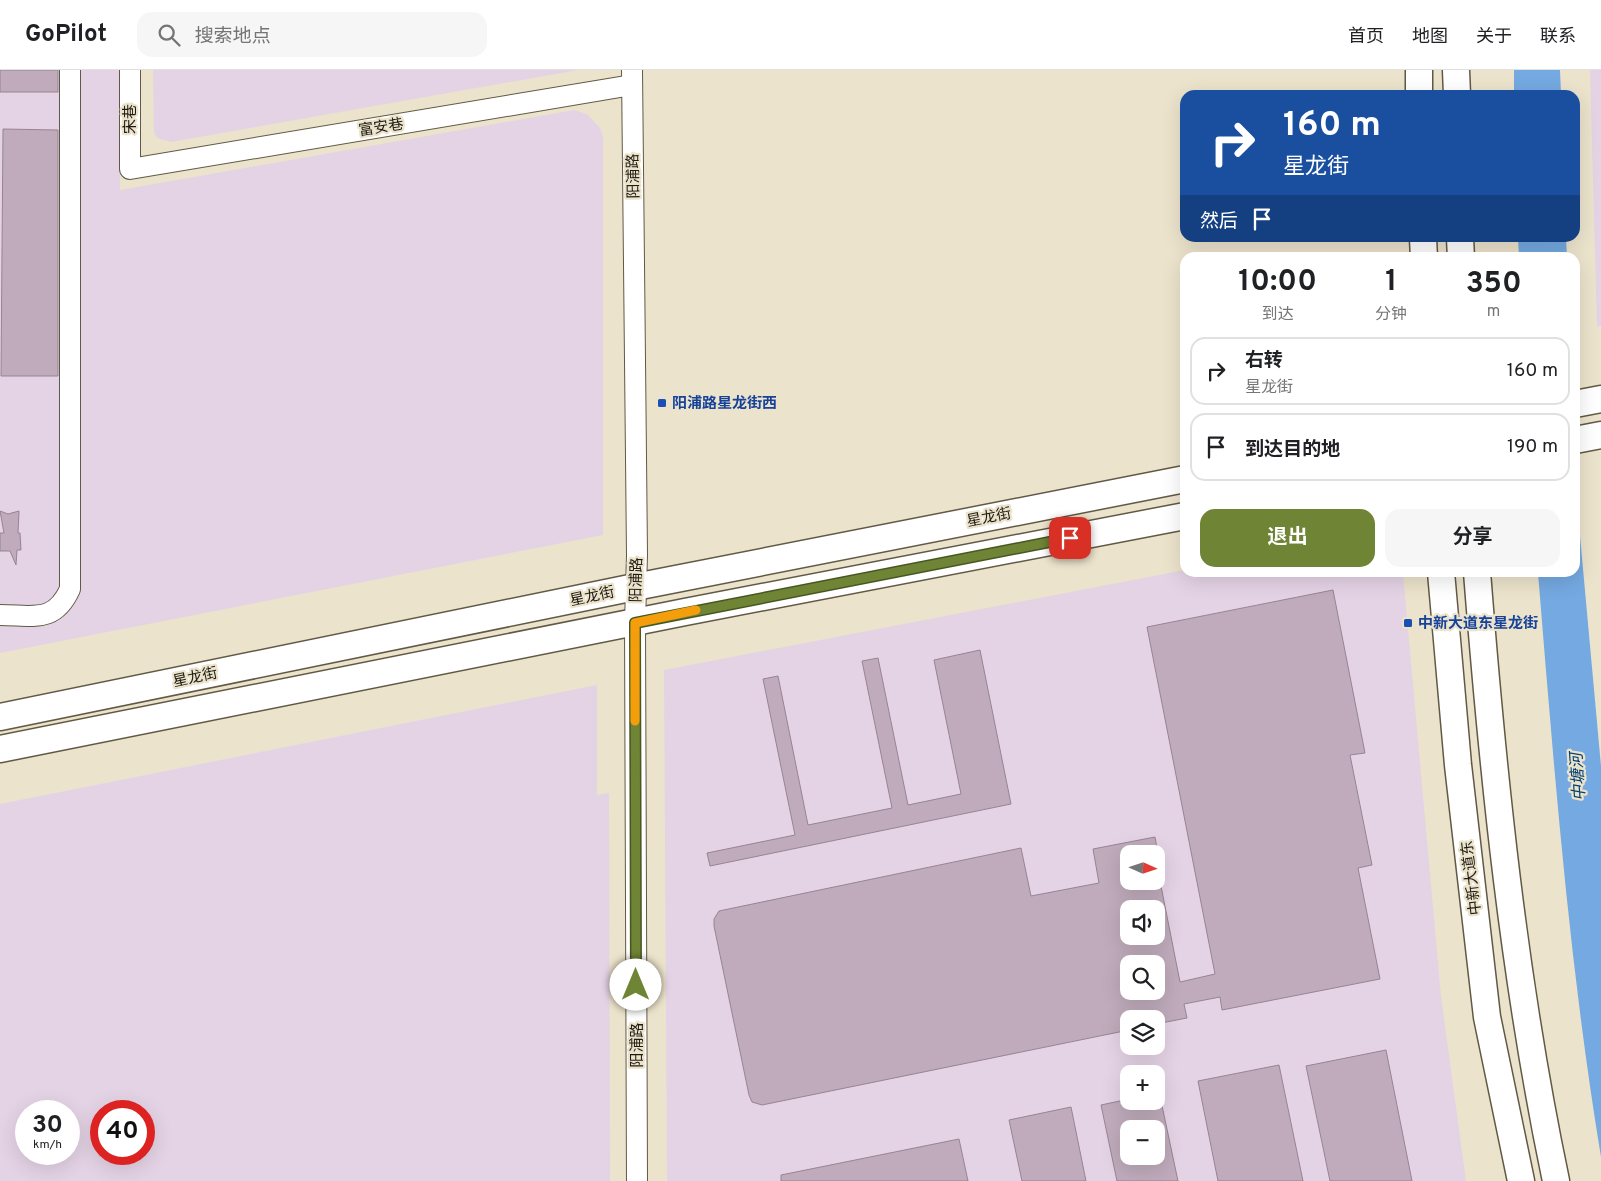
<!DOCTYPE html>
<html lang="zh">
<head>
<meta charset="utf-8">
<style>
	:root { --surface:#fff; --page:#f6f6f6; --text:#202124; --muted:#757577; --line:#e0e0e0; --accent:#6f8435 }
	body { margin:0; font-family:Overpass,"Noto Sans SC",sans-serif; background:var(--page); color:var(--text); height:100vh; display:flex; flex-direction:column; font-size:19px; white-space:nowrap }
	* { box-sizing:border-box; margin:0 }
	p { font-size:16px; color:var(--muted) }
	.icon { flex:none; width:28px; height:28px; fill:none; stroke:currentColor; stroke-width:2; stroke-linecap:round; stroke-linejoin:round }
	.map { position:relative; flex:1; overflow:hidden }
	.details { position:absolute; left:1180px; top:182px; width:400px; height:325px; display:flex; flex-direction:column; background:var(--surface); border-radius:15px; box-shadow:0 5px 20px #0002 }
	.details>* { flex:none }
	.hud { position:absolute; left:1180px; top:20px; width:400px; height:152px; border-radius:15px; box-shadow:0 5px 20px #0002; background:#1a4fa0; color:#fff; overflow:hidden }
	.needle { width:32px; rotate:93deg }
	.buttons { position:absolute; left:1120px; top:775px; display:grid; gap:10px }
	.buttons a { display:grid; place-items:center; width:45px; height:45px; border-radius:10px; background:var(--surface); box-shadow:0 5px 20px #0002; font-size:25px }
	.speed { position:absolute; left:15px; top:1030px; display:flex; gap:10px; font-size:25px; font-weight:700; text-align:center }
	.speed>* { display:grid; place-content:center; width:65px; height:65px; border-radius:50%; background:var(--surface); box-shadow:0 5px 20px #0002; line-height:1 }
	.speed small { font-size:12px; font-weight:400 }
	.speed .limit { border:8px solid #d22; background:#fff; color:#111 }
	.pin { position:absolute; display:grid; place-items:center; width:42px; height:42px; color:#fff; margin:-21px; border-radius:10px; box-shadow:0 2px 8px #0006 }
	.me { position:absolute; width:55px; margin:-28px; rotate:0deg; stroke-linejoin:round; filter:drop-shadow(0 0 4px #0008) }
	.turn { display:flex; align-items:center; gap:18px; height:105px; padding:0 20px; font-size:22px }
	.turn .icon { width:65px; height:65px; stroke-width:2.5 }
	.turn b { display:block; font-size:35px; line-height:42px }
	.then { display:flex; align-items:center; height:48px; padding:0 20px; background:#0003; gap:10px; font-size:19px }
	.eta { display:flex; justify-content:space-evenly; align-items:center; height:85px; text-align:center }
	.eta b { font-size:30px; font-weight:700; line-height:35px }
	.primary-button { display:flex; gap:10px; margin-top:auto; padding:10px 20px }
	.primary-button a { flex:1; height:58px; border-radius:15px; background:var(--accent); color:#fff; font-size:20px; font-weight:700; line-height:58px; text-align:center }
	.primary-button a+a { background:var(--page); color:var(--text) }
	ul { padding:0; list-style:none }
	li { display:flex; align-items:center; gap:15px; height:68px; margin:0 10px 8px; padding:0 10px; border:2px solid var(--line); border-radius:15px }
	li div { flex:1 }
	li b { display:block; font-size:19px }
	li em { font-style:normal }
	header { display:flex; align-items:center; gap:30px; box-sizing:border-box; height:70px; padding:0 25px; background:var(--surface); border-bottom:1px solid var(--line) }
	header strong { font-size:24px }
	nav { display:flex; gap:28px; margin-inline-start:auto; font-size:18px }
	.search { width:350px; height:45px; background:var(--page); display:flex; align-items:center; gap:12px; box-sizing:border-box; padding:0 18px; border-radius:15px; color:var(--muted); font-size:19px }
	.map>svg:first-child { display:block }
	.industrial { fill:#e4d3e5; fill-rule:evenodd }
	.water { fill:#74a9e1 }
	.building { fill:#bfabbb; stroke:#978493; fill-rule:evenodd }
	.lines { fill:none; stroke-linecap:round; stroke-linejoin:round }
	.minor-casing { stroke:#615945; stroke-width:22 }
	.major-casing { stroke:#615945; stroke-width:29 }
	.minor { stroke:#fff; stroke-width:20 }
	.major { stroke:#fff; stroke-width:26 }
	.route-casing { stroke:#485622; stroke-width:12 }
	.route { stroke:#6f8435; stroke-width:9 }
	.slow { stroke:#f59e0b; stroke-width:9 }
	.transit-dot { fill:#1a4fb4; stroke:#ece3cc; stroke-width:2 }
	.labels { text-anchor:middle; stroke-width:4.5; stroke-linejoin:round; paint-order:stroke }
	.street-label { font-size:15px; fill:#1e1b12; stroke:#ece3cc }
	.transit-label { font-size:15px; font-weight:bold; fill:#164399; stroke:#ece3cc; text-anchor:start }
	.water-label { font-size:16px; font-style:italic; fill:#013f71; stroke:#ece3cc }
</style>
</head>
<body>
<header>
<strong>GoPilot</strong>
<div class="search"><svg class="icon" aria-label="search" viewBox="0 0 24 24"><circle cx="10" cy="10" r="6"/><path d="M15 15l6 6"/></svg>搜索地点</div>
<nav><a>首页</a><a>地图</a><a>关于</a><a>联系</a></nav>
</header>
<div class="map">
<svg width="1601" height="1111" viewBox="0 0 1601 1111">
	<rect width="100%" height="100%" fill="#ece3cc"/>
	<!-- industrial -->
	<g class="industrial">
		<path d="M0,0H120V120L574,40L587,44L600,58L603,67V465L0,583Z"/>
		<path d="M153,0H578L171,72L157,68L154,62Z"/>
		<path d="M1590,0H1601V256L1597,257Z"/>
		<path d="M1185,500V502L1403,503L1441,926L1466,1111H667L664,600ZM1129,784H1156V811H1129ZM1129,839H1156V866H1129ZM1129,894H1156V921H1129ZM1129,949H1156V976H1129ZM1129,1004H1156V1031H1129ZM1129,1059H1156V1086H1129Z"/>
		<path d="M597,615V725L609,723L610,1111H0V734ZM26,1041H69V1084H26ZM144,1041V1084H101V1041Z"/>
	</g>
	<!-- water -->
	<g class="water">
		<path d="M1514,0H1560L1561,25H1514Z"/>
		<path d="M1518,168H1566L1567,187H1519Z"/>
		<path d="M1575,411L1601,696V1087C1569,894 1554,698 1538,503L1575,502Z"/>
	</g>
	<!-- building -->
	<g class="building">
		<rect x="0" y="0" width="58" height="22"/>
		<path d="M3,59L58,60V306H1Z"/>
		<path d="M0,441L8,444L19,441L18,463H20L21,480H17L16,495L10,481H0V463H4Z"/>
		<path d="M1333,520L1365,683L1350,685L1372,795L1358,798L1380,909L1222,940L1220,927L1184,934L1187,948L1156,954V949H1129V960L762,1035L752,1032L749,1025L714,856V849L719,841L1021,778L1031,826L1099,813L1093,779L1155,767L1158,784H1129V811H1160L1180,912L1215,904L1147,557ZM1129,839H1156V866H1129ZM1129,894H1156V921H1129Z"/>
		<path d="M980,580L1011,734L710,796L707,783L795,765L763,609L778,606L808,755L892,738L862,591L878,588L908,735L961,724L934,590Z"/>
		<path d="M1386,980L1412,1111H1330L1306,996Z"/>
		<path d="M1279,995L1303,1111H1218L1198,1011Z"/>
		<path d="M1129,1029V1031H1161L1178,1111H1117L1101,1035ZM1129,1059H1156V1086H1129Z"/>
		<path d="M1071,1037L1086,1111H1022L1009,1050Z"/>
		<path d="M959,1069L968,1111H781V1105Z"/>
	</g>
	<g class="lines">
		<!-- minor casing -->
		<g class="minor-casing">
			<g id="minor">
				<path d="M130,0V99L632,15"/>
				<path d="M632,0L637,485L635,553L637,1111"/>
				<path d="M0,545C33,545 54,554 70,519V0"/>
			</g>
		</g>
		<!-- major casing -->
		<g class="major-casing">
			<g id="major">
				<path d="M1456,0L1457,25"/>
				<path d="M1419,25V0"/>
				<path d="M1423,168L1424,188"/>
				<path d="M1460,168L1461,188"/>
				<path d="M1575,334L1601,329"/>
				<path d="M1575,370L1601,365"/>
				<path d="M1441,502L1458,695L1487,947L1521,1111"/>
				<path d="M1477,502C1493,706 1514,911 1556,1111"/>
				<path d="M0,647L635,517L1185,409"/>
				<path d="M0,679L685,542L1185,446"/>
			</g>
		</g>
		<!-- minor -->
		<use href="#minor" class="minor"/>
		<!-- major -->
		<use href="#major" class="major"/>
	</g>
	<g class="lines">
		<!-- route casing -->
		<g class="route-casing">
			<path id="route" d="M636,915L635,553L1070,468"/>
		</g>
		<!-- route -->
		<use href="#route" class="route"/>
		<!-- slow -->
		<path class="slow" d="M635,651V553L696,540"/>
	</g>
	<!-- markers -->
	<g class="transit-dot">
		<rect x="657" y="328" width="10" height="10" rx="2.5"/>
		<rect x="1403" y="548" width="10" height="10" rx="2.5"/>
	</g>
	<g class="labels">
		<!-- street labels -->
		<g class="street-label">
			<text transform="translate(130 49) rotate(-90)" y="5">宋巷</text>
			<text transform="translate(381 57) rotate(-9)" y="5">富安巷</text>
			<text transform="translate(633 106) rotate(-91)" y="5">阳浦路</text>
			<text transform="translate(989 447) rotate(-11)" y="5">星龙街</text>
			<text transform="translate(636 510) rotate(-89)" y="5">阳浦路</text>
			<text transform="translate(592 526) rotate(-12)" y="5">星龙街</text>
			<text transform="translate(195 607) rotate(-12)" y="5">星龙街</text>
			<text transform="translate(1471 808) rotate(-97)" y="5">中新大道东</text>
			<text transform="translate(637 975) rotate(-90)" y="5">阳浦路</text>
		</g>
		<!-- transit labels -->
		<g class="transit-label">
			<text x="672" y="338">阳浦路星龙街西</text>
			<text x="1418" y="558">中新大道东星龙街</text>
		</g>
		<!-- water labels -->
		<g class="water-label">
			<text transform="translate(1577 707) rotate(-94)" y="6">中塘河</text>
		</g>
	</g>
</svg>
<div class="buttons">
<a><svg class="needle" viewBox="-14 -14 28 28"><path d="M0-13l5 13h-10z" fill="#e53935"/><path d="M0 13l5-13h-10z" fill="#757577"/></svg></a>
<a><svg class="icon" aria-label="sound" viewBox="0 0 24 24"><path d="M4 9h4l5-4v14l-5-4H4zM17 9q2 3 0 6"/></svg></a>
<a><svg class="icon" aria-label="search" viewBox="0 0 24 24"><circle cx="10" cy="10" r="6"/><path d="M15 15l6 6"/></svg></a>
<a><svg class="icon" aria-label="layers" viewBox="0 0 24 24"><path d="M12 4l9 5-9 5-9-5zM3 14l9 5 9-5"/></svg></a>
<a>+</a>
<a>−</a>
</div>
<div class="speed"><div>30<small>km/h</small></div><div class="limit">40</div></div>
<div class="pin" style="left:1070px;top:468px;background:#d93025"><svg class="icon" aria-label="arrive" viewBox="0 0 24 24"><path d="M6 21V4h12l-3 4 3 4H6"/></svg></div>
<svg class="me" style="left:636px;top:915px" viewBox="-20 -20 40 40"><circle r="19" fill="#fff"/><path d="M0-13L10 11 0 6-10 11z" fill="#6f8435"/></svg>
<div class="hud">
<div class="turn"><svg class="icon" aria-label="right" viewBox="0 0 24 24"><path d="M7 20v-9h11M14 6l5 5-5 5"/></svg><div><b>160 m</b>星龙街</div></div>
<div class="then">然后<svg class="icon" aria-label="arrive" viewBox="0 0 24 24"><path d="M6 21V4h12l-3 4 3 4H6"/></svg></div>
</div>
<section class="details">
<div class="eta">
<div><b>10:00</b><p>到达</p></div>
<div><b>1</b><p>分钟</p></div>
<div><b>350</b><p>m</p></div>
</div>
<ul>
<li><svg class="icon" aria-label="right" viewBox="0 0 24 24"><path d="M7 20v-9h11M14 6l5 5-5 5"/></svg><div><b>右转</b><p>星龙街</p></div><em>160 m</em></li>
<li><svg class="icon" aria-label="arrive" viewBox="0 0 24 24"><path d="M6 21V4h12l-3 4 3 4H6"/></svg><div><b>到达目的地</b></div><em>190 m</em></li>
</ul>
<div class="primary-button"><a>退出</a><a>分享</a></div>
</section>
</div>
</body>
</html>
